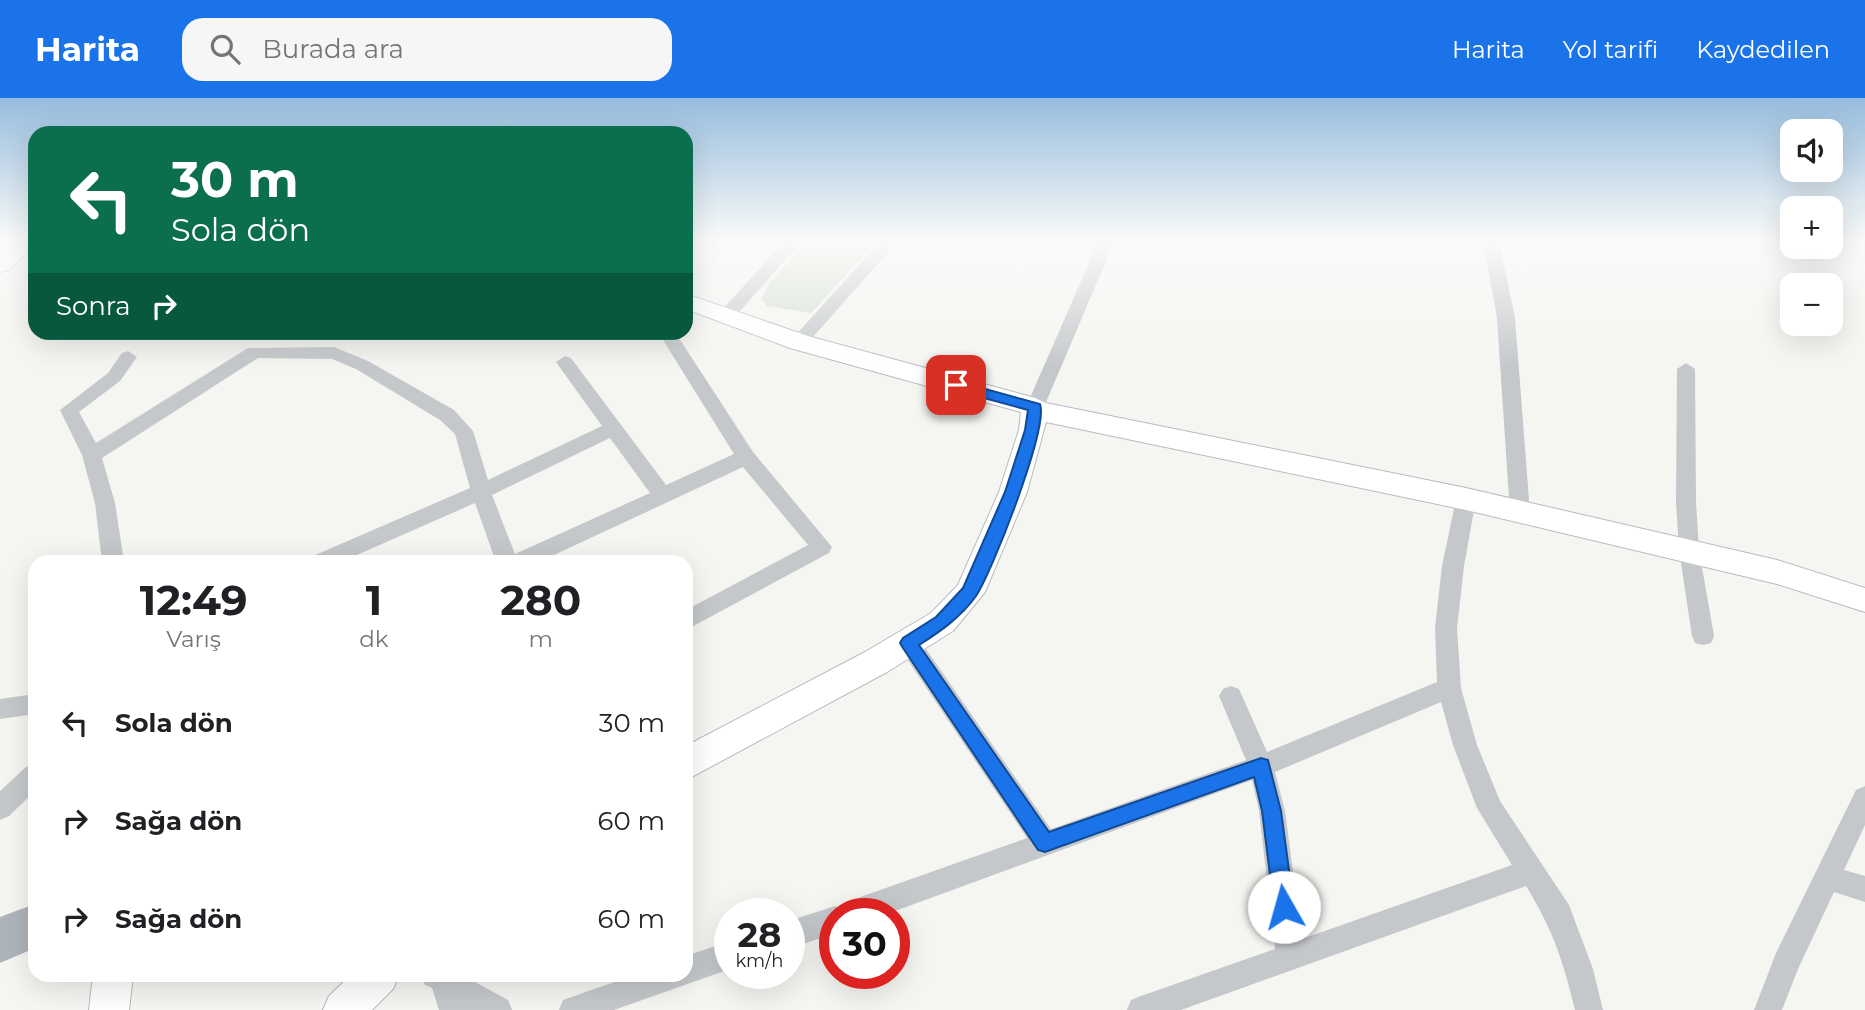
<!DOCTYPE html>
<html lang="tr">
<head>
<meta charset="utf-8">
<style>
	:root { --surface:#fff; --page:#f6f6f6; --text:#202124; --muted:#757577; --accent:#1a73e8 }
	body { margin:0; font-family:Montserrat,sans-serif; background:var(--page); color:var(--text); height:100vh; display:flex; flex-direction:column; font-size:26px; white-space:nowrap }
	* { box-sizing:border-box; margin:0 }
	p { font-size:23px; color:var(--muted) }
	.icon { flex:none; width:38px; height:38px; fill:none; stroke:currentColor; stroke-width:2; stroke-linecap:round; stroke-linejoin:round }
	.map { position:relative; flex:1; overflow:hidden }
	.side { position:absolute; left:28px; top:457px; width:665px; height:427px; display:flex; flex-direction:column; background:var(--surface); border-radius:21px; box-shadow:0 7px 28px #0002 }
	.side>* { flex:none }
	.top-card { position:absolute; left:28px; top:28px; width:665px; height:214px; border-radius:21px; box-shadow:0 7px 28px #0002; background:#0b6e4f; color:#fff; overflow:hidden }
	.fabs { position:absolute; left:1780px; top:21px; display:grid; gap:14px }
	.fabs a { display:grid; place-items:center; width:63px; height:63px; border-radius:14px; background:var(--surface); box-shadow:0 7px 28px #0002; font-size:35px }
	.speed { position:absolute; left:714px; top:800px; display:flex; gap:14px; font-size:35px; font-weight:700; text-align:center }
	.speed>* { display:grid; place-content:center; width:91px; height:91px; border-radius:50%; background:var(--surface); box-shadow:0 7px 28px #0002; line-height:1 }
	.speed small { font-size:18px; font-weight:400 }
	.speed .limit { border:10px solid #d22; background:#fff; color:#111 }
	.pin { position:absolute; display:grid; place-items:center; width:60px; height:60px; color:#fff; margin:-30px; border-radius:14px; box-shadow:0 4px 10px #0006 }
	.me { position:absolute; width:77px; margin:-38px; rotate:353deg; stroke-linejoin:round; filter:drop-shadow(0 0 5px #0008) }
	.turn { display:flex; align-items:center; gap:24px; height:147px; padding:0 28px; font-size:32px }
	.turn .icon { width:91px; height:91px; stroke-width:2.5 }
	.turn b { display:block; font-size:49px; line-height:60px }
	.then { display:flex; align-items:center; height:66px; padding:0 28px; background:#0003; gap:14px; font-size:26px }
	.eta { display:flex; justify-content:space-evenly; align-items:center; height:119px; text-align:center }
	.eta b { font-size:42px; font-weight:700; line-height:49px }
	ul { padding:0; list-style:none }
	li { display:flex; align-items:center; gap:21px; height:98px; padding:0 28px }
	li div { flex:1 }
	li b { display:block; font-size:26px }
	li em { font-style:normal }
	header { display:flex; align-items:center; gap:42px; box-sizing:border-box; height:98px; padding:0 35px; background:var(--accent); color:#fff }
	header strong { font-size:33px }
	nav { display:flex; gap:38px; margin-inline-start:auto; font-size:24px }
	.search { width:490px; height:63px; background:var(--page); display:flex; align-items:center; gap:18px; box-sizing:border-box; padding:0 24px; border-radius:21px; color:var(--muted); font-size:26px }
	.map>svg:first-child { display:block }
	.green { fill:#d5ddd2 }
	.building { fill:#adb4ba }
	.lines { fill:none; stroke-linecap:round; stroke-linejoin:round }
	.secondary-casing { stroke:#b7bbc0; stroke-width:2 }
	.street { fill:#c5c8cb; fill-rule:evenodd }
	.secondary { fill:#fff; fill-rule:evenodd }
	.route { fill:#1a73e8; stroke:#114b97; stroke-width:2 }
</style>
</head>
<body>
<header>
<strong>Harita</strong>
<div class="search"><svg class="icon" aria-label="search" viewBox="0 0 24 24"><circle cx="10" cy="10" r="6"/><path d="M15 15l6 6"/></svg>Burada ara</div>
<nav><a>Harita</a><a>Yol tarifi</a><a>Kaydedilen</a></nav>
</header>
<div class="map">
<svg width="1865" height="912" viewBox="0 0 1865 912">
	<rect width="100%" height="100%" fill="#f5f6f1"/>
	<!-- green -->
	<path class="green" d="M809,142H878L811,215L767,208L761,201L771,183Z"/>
	<!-- building -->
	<path class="building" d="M35,806V850L0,865V819Z"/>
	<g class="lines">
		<!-- secondary casing -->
		<g class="secondary-casing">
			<g id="secondary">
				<path d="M14,142H35V148L8,172L0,174V155Z"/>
				<path d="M686,196L808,238L1035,300L1046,305L1466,390L1777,462L1865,490V514L1777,486L1466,412L1046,324L1027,394L985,494L953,533L887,574L686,682V648L865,554L931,515L958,487L999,394L1019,332L1021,314L790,250L686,211Z"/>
				<path d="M93,877H133L129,912H89Z"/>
				<path d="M351,877H399L393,891L372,912H323L329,898Z"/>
			</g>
		</g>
		<!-- street -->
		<g class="street">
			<path d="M786,142H803L732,222H720L717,218L720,214Z"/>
			<path d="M882,142H899L805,248H793L790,244L793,240Z"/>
			<path d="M1099,142H1115L1044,309L1042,314H1028L1026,309Z"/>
			<path d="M1483,142H1499L1515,220L1530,415L1527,420L1520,423L1513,420L1510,415L1497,220Z"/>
			<path d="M658,234H675L753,354L832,449L829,455L686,532V512L808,447L743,369L539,464H496L475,405L341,464H310L313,458L470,390L455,336L440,322L356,271L332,261L258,260L102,360L115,405L124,464H102L95,405L82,357L60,312L108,275L122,255L128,253L137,259L120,283L79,314L96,345L248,250L334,249L368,263L454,312L473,333L488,382L602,328L556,264L565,258L571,260L666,387L734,356ZM610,340L650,395L515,456L492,397Z"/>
			<path d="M1686,265L1695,271L1696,404L1699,452L1714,538L1711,545L1703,547L1695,545L1692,538L1679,452L1676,404L1677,271Z"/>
			<path d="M1466,394L1473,396L1476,401L1464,468L1457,530L1461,590L1477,647L1500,703L1569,807L1593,871L1603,912H1575C1563,862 1553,832 1526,788L1181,912H1127L1131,902L1141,898L1275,851L1259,713L1252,682L887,816H835V835L789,851V823L835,808L838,809L849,803L1027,740L901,552L898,545L901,538L909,536L917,538L1051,731L1246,662L1219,598L1223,591L1231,588L1239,591L1267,654L1437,584L1435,530L1442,468L1456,401L1459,396ZM1441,604L1453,647L1477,710L1512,767L1302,841L1285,713L1275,674Z"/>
			<path d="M35,596V616L0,621V601Z"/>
			<path d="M35,666V693L9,718L0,722V693L26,669Z"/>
			<path d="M1865,688V727L1844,772L1865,778V804L1834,794L1798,871L1782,912H1754L1776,855L1856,692Z"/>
			<path d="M730,843V871L614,912H559L563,902L634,877H686V858Z"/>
			<path d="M421,877H462L508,902L512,912H439L432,890L425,887Z"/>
		</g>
		<!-- secondary -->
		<use href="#secondary" class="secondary"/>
	</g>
	<!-- sky -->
	<linearGradient id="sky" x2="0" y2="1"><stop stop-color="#97bcdd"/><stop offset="0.53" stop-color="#fafbf9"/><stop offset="1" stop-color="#fafbf9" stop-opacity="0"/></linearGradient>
	<rect width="1865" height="270" fill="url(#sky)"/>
	<!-- route -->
	<path class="route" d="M956,283L1040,306C1049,329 992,474 976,498C961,519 941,533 919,547L1049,734L1261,660L1268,662L1281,713L1294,809L1291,816L1284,819L1277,816L1274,809L1262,713L1254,679L1045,754L1038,752L903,550L900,545L903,540L936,519L963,490L1005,394L1025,332L1028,312L951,291V284Z"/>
</svg>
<div class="fabs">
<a><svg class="icon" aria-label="sound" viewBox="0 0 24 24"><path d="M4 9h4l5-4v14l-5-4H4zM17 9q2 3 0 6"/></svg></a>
<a>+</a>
<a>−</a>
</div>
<div class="speed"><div>28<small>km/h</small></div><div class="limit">30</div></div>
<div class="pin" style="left:956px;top:287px;background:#d93025"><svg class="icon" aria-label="arrive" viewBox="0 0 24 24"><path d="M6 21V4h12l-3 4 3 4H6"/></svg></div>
<svg class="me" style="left:1284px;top:809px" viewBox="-20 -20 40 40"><circle r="19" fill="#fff"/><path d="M0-13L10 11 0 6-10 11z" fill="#1a73e8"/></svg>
<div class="top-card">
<div class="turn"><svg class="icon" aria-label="left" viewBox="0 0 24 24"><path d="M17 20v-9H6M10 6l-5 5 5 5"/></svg><div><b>30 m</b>Sola dön</div></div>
<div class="then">Sonra<svg class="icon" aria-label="right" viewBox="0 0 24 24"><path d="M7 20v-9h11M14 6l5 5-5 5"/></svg></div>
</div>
<section class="side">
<div class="eta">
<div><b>12:49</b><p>Varış</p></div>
<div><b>1</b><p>dk</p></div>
<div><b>280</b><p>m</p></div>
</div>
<ul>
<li><svg class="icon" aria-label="left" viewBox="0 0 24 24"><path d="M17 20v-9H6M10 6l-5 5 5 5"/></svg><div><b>Sola dön</b></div><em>30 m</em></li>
<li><svg class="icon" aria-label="right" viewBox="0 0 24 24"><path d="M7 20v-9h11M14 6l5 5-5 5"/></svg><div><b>Sağa dön</b></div><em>60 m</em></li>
<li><svg class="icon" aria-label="right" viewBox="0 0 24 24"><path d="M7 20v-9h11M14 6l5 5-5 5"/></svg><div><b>Sağa dön</b></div><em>60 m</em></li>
</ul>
</section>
</div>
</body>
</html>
